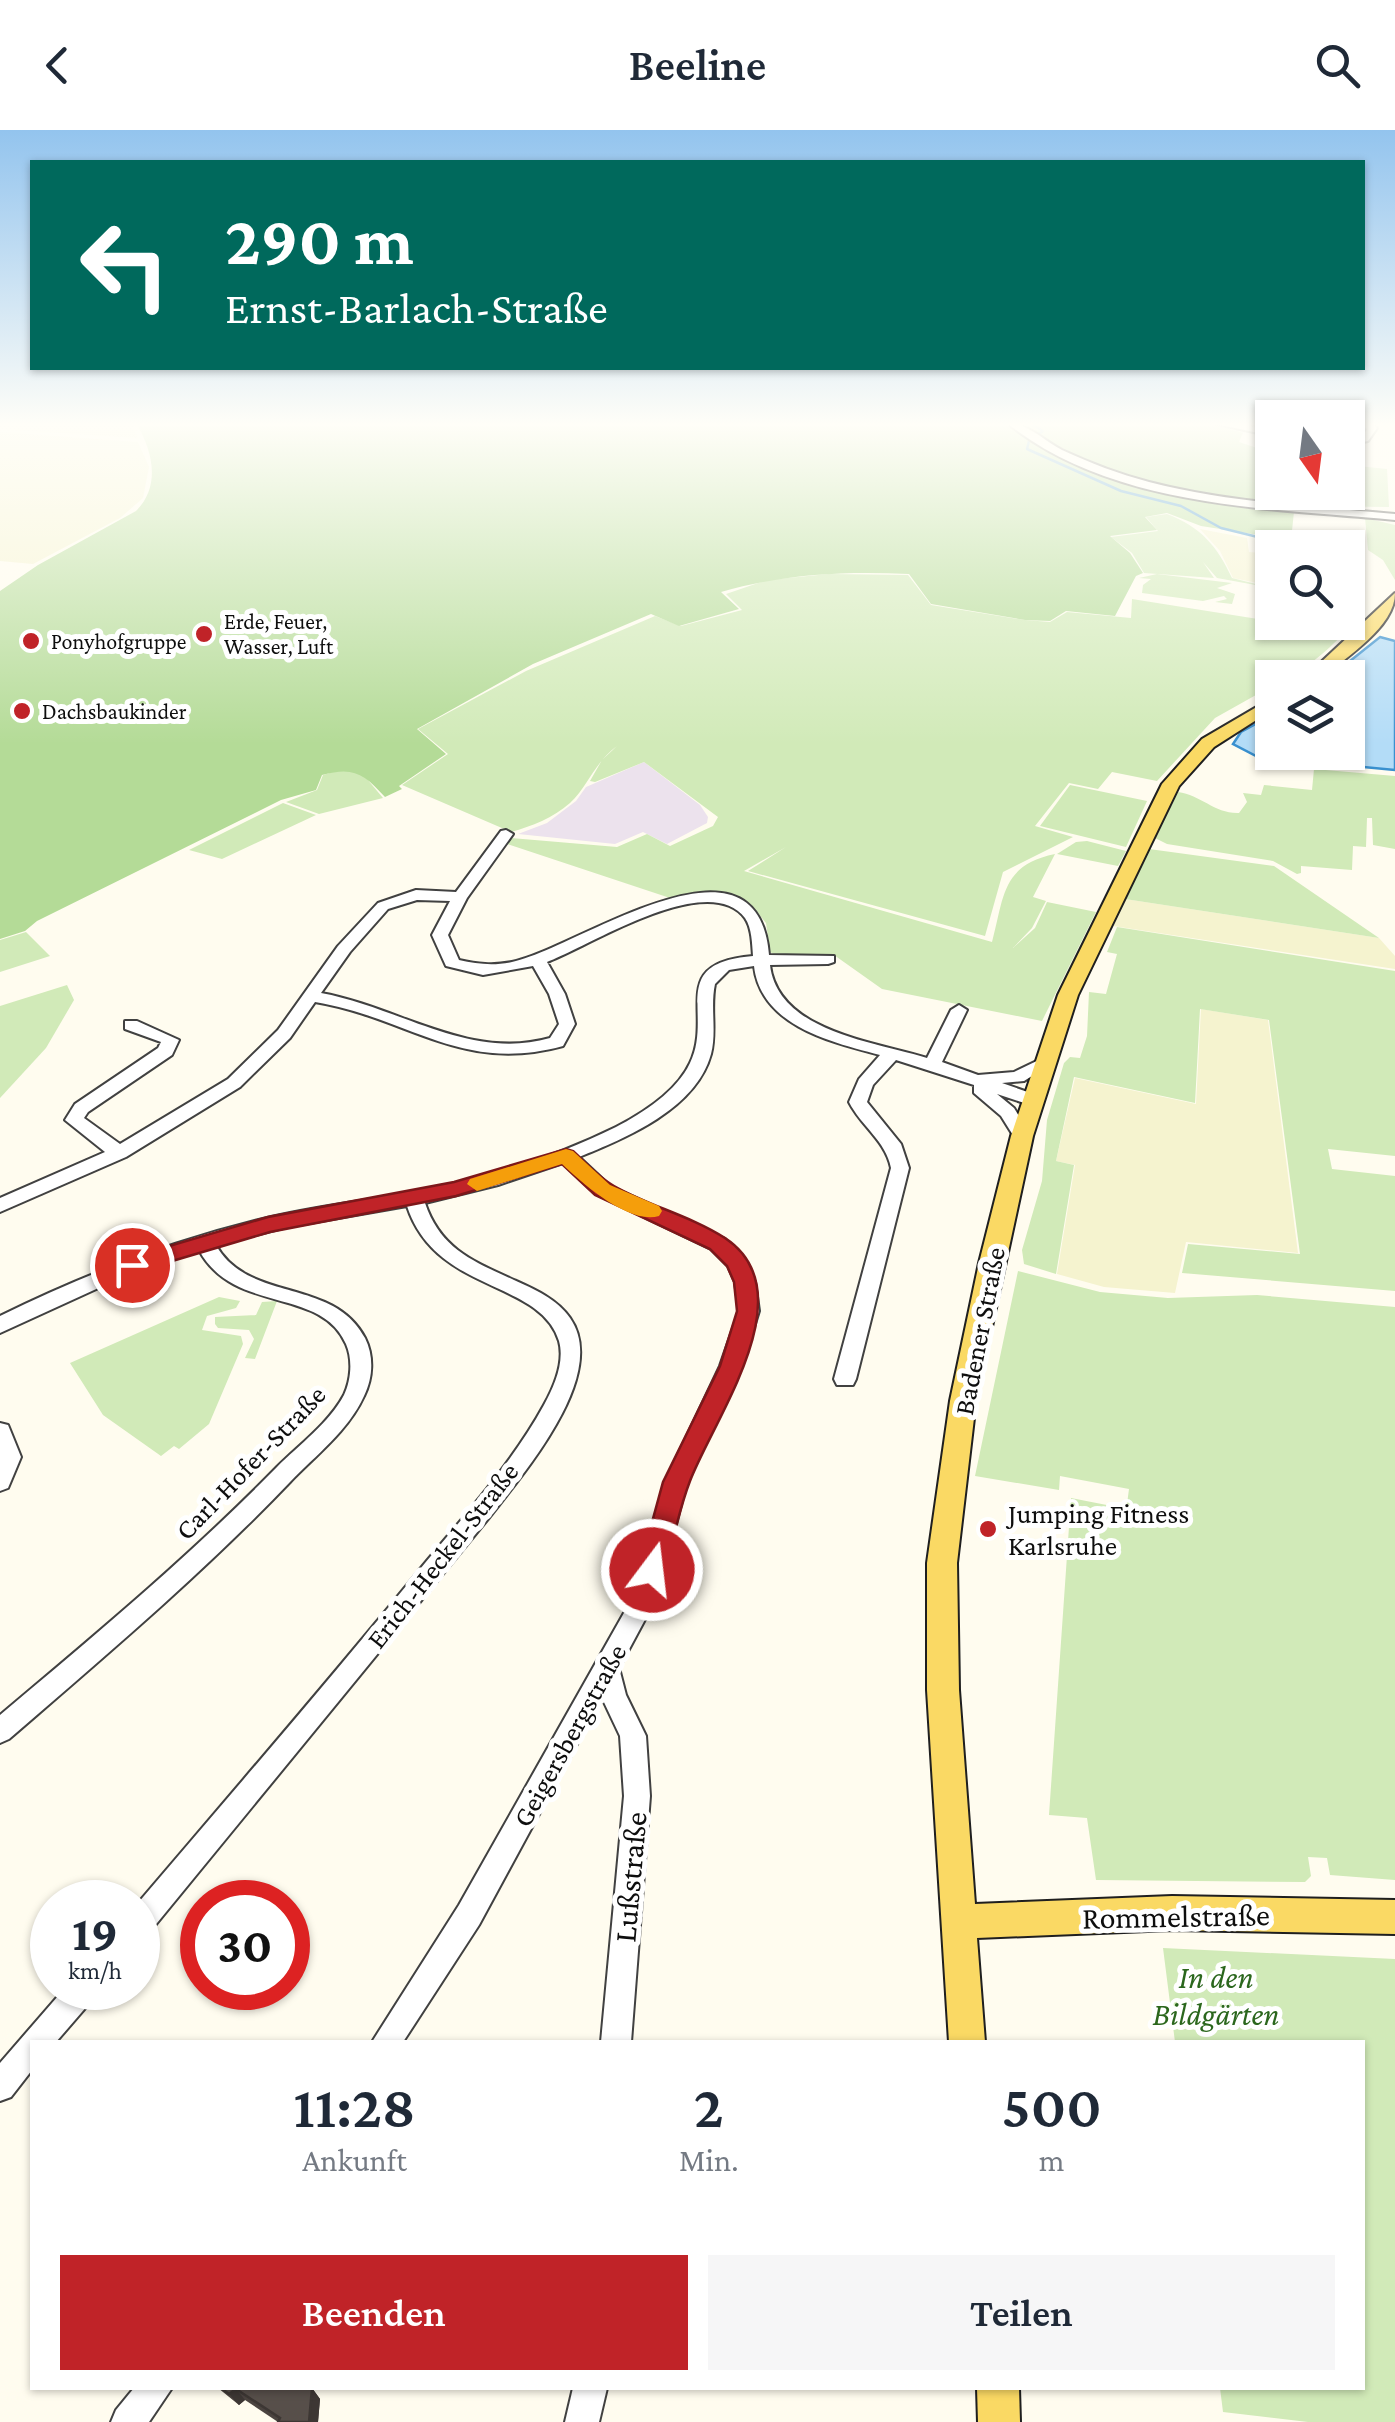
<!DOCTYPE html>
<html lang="de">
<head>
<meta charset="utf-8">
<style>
	:root { --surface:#fff; --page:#f6f6f7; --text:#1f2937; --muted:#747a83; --accent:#c02328 }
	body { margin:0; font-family:"Crimson Pro",serif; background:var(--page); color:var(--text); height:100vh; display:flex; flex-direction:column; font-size:38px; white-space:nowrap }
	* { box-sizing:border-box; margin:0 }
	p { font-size:32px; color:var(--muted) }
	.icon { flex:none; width:55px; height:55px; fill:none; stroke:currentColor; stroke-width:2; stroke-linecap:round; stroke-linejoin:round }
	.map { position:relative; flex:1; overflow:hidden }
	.sheet { position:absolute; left:30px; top:1910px; width:1335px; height:350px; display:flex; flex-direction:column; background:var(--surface); border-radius:0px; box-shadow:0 2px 8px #0004 }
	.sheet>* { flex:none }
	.guide { position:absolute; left:30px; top:30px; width:1335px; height:210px; border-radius:0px; box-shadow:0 2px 8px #0004; background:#00695c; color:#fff; overflow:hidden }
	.needle { width:65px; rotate:166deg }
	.tools { position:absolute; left:1255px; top:270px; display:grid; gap:20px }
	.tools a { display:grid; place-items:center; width:110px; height:110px; border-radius:0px; background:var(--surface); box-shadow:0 2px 8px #0004; font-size:50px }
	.speed { position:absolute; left:30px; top:1750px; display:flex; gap:20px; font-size:50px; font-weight:700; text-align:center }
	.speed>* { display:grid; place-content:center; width:130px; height:130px; border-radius:50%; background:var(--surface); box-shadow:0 2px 8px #0004; line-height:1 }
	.speed small { font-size:25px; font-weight:400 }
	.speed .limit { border:15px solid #d22; background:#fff; color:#111 }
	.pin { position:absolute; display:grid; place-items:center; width:85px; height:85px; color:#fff; margin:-42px; border:5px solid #fff; border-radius:50%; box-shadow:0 2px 10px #0007 }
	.me { position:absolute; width:110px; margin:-55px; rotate:15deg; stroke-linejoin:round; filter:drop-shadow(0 0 8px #0008) }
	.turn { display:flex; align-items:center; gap:35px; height:210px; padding:0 30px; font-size:45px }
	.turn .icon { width:130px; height:130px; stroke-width:2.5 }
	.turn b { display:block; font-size:70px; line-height:85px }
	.eta { display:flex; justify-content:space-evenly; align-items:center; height:170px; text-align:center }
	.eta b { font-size:60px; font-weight:600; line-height:70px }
	.button { display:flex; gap:20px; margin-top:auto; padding:20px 30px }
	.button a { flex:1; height:115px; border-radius:0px; background:var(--accent); color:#fff; font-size:40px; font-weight:600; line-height:115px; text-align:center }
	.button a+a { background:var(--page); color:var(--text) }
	header { display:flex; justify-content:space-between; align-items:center; height:130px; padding:0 30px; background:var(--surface); font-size:45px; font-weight:600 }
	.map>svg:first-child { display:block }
	.industrial { fill:#ece2ed }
	.farmland { fill:#f5f3cf }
	.green { fill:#d1eab8 }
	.forest { fill:#b4db97 }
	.water { fill:#b3dcf7; stroke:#3990cf; stroke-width:2.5 }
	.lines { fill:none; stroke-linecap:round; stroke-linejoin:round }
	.stream { stroke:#3990cf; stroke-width:2.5 }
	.minor-casing { stroke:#414141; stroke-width:4 }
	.major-casing { stroke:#1f1f1f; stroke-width:4 }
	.minor { fill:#fff; fill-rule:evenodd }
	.major { fill:#fad964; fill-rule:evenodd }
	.wall { fill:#4b4440 }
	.shaded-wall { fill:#3d3734 }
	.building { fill:#574f4a; stroke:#3d3734; stroke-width:2.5 }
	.route { fill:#c02328; stroke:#7d171a; stroke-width:2.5 }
	.slow { fill:#f59e0b }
	.poi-dot { fill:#c02328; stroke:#fff; stroke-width:4 }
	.labels { text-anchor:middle; stroke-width:10; stroke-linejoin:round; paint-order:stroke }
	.far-poi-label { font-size:22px; fill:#0e0e0e; stroke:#fff; text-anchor:start }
	.street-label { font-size:28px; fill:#0e0e0e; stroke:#fff }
	.poi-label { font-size:28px; fill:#0e0e0e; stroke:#fff; text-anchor:start }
	.near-street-label { font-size:32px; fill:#0e0e0e; stroke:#fff }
	.near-park-label { font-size:32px; font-style:italic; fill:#2b671d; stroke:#fff }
</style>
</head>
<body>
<header><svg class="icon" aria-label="back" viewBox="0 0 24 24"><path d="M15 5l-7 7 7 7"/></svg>Beeline<svg class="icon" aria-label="search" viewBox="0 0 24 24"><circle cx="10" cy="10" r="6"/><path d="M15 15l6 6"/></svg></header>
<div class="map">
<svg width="1395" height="2292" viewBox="0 0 1395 2292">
	<rect width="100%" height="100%" fill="#fffcef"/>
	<!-- industrial -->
	<path class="industrial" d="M644,632L700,675L708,687L707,693L667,714L643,702L615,714L518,704L547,693L576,671L586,657Z"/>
	<!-- farmland -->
	<g class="farmland">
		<path d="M0,293H131L138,308L0,299Z"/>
		<path d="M0,302L138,312L149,337L143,368L120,388L33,434L0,431Z"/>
		<path d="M1200,399L1247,408L1249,422L1272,424V456L1233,448L1220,421Z"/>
		<path d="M1125,769L1379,808L1395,826V839L1113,796Z"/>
		<path d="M1201,879L1268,890L1298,1123L1186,1112L1175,1163L1104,1157L1057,1144L1075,1035L1056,1031L1075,948L1196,974Z"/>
	</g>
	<!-- green -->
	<g class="green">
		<path d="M1348,335L1387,339L1389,377L1294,376L1296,363L1348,362Z"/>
		<path d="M1167,384C1201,397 1217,416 1232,448L1272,458L1217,448L1203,432L1214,448L1144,443L1132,423L1111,407L1158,401L1146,387Z"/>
		<path d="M1365,388L1395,395V450L1383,430L1368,420Z"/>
		<path d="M829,444L908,445L931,475L1025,490L1050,492L1067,482L1131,488L1132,469L1345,503C1324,522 1302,547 1272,548V556L1215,588L1157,651L1112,642L1098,659L1069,653L1035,696L1073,707L1003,742L985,806L748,741L786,717L744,741L992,812C1004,768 1001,735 1055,724L1033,767L1046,771L1032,798L1013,818L1035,798L1047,772L1096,782L1042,891L882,859L834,825L782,828L770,822L766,793L751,775L729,765L670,768L507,714L511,708L617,717L647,704L670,716L713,696L718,687L644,632L595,652L590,651L602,630L617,616C594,633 589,655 570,673C553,688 532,696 511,702L402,655L448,624L418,599L526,541L655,486L681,496L742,480L726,464L767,450Z"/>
		<path d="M1157,444L1232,453L1217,458L1235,464L1232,474L1215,472L1227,469L1224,466L1203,471L1142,463L1143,455L1151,449L1139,448Z"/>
		<path d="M343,639L362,643L383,668L319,684L286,672L317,660L323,645Z"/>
		<path d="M1314,639L1395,646V719L1373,715L1372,688H1367L1366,717L1353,716L1352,740L1301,736V743L1297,744L1273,731L1167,714L1155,708L1178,662C1201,665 1215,684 1239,683L1247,672L1243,663L1261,665L1264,655L1312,660Z"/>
		<path d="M1070,655L1147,671L1126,717L1040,696Z"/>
		<path d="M283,673L316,685L222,729L189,720Z"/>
		<path d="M1087,711L1126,721L1118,736L1057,724L1076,712Z"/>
		<path d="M1149,719L1274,736L1379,808L1125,769Z"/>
		<path d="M1117,797L1395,841V1026L1328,1019L1332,1039L1395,1046V1161L1182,1143L1188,1114L1300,1124L1269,890L1200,879L1195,973L1074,947L1056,1031L1074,1035L1056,1144L1024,1134L1022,1120L1042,1051L1047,990L1064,933L1070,927L1080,928L1087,906L1089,862L1106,864L1117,824L1107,822Z"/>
		<path d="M26,802L50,826L0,842V810Z"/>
		<path d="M67,855L74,870L46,918L0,968V876Z"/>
		<path d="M1018,1141L1100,1162L1168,1168L1257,1165L1395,1177V1750L1330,1745L1327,1728L1308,1727L1311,1746L1305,1752L1096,1750L1087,1688L1049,1685L1071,1368L1173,1388L1174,1384L1127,1374L1129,1359L1060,1346L1059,1360L975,1346Z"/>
		<path d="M219,1167L240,1171L236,1178L207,1186L202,1200L241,1206L243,1214L209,1294L179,1319L174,1316L161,1326L103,1285L70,1233Z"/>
		<path d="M277,1171L255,1229L245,1228L254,1209L249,1200L218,1198L215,1194V1187L256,1185L262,1172Z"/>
		<path d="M1163,1818L1395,1829V2292H1308L1223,2282L1220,2258H1362V1912H1175Z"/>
	</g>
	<!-- forest -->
	<path class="forest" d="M136,293H1210L1243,303L1239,312L1272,323V362L1296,363L1291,410L1201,396L1167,383L1145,387L1157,400L1110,406L1130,423L1143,443L1136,446L1115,486L1066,481L1050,491L1025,490L931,474L909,444C843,441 784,444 721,462L739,479L679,496L651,484L533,534L417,599L446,624L399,656L402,659L385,667C364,644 354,636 322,645L316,660L281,670L37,791L25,801L0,809V461L38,435L136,381C161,356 153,321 136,293Z"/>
	<!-- water -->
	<path class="water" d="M1380,507L1395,511V640L1258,627L1233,614L1241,602L1272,585V622H1348V548L1330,547Z"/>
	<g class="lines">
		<!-- stream -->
		<path class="stream" d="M1030,293L1043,301L1029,311L1027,319L1121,361L1181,376L1221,398L1270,410"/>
		<!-- minor casing -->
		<g class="minor-casing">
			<g id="minor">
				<path d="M1007,293C1028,293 1044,311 1062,320C1090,333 1119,344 1149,352C1229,373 1313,376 1395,384V390C1267,378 1113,378 1007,293Z"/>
				<path d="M1213,293H1236L1272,300L1269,323L1272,345L1268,344L1259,327L1267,305Z"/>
				<path d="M1360,293H1372L1377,298L1368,311L1348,315V309L1362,307L1367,299Z"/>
				<path d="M506,700L513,704L467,768L448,805L459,830C477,834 493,836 512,832C575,820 758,686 769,825L834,826V832L828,834L770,835C778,902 876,912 927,928L951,880L959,875L967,880L942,932L978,945L1014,942L1045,927L1054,932L1024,951L1002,953L1039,966L1042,970L1039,974L1033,976L997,964L1014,978L1031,1006L1022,1012L1016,1010L1001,986L974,963V955L896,930L873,955L867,972L901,1014L909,1038L856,1249L853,1255H837L834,1249L891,1038C886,1011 861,996 849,972L859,949L880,925C831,912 761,896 754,836L729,840L715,854C710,877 717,902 711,924C696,979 626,1008 579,1027L610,1056L725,1109L747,1133L755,1152L759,1181L742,1236L687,1352L656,1469L619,1538L626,1565L646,1606L650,1666L631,1912H601L624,1666L620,1606L602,1568L479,1795L403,1912H372L459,1775L633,1467L665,1352L720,1236L739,1181L735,1152L728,1136L711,1119L596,1064L563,1033L498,1055L425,1073C440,1118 472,1131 514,1150C534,1159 557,1169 570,1188C610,1245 522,1345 488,1389L148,1804L138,1808V1773C231,1664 325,1555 416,1444C460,1390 510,1337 544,1275C554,1257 565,1232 559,1211C540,1149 436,1164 407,1076L287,1097L216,1115C248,1173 333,1147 365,1208C374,1226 373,1248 364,1266C348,1301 316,1325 290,1352C202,1444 105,1526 9,1609L0,1613V1585C95,1505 190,1426 277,1337C299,1315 329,1293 344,1265C351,1250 353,1230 346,1214C321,1156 234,1185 199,1120L105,1155L0,1203V1186C87,1143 177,1109 271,1087C326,1074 382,1069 436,1058C498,1045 559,1025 616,997C643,983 677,961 690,933C714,884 666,833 753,826C752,814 752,798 745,788C708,739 588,817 547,832L565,864L575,894L563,916C461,944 410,888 315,872L290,908L240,957L126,1027L0,1082V1068L105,1022L65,990L75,974L158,918L161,912L125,899V891H137L179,910L172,925L88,982L84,988L120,1014L228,949L278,900L338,816L378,773L416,760L456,762L501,701ZM417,770L450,771L432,805L446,836L483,845L533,836L549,864L559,894L550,908C470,931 399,877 321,863L350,822L388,779Z"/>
				<path d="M0,1293L8,1295L21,1327L8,1358L0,1361Z"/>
				<path d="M65,1858H98L94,1868L56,1912H32V1940L11,1967L0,1971V1933Z"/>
				<path d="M134,2258H172L149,2292H111L116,2280Z"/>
				<path d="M573,2258H607L599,2292H565Z"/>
			</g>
		</g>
		<!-- major casing -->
		<g class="major-casing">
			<g id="major">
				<path d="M1395,463C1395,497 1347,526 1322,548H1304Z"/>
				<path d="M1272,568V580L1214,617L1179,656L1078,865L1033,1006L976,1271L957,1433L959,1560L975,1774L1172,1766L1395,1770V1804L1172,1800L977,1808L985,1912H949L927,1560V1433L950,1271L979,1133L1011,1006L1058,865L1162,654L1202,609Z"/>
				<path d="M977,2258H1019L1020,2292H978Z"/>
			</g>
		</g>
		<!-- minor -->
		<use href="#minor" class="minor"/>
		<!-- major -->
		<use href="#major" class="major"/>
	</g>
	<!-- wall -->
	<path class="wall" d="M218,2258H312L320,2269L318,2292H278L245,2270L239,2275Z"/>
	<!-- shaded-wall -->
	<g class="shaded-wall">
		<path d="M312,2258L320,2269L318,2292H309Z"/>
		<path d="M236,2259L245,2270L239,2275L229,2264Z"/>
	</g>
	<!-- building -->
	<path class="building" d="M221,2258H312L309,2292H278L280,2288L236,2259L229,2264Z"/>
	<!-- sky -->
	<linearGradient id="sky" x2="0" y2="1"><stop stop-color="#93c4ee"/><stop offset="0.48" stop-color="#fffef8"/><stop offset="1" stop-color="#fffef8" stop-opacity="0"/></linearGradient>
	<rect width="1395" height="614" fill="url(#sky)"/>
	<!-- route -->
	<path class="route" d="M566,1019L573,1021C586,1033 599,1048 614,1056C649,1076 691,1086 725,1108C807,1162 714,1288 690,1351C679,1379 673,1411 666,1440L662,1448L652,1451L643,1448L639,1440L663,1352L720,1236L737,1181L734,1152L727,1136L710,1119L595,1065L562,1034L456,1066L270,1102L132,1143L121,1135L125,1129L268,1087L454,1052Z"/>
	<!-- slow -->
	<path class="slow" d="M566,1019L573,1021L610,1055L659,1076L662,1081L659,1086C629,1095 582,1053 562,1034L477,1061L467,1054L470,1049Z"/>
	<!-- markers -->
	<g class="poi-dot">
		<circle cx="204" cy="504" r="10"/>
		<circle cx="31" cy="511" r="10"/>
		<circle cx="22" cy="581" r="10"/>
		<circle cx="988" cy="1399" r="10"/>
	</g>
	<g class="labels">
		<!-- far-poi labels -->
		<g class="far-poi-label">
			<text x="224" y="499">Erde, Feuer,<tspan x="224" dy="25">Wasser, Luft</tspan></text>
			<text x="51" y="519">Ponyhofgruppe</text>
			<text x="42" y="589">Dachsbaukinder</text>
		</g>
		<!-- street labels -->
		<g class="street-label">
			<text transform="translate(979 1201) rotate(-79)" y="10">Badener Straße</text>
			<text transform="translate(250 1332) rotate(-46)" y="10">Carl-Hofer-Straße</text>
			<text transform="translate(442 1425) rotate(-52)" y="10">Erich-Heckel-Straße</text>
			<text transform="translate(569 1605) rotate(-61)" y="10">Geigersbergstraße</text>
		</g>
		<!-- poi labels -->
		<g class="poi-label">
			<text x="1008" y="1393">Jumping Fitness<tspan x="1008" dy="32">Karlsruhe</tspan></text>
		</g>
		<!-- near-street labels -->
		<g class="near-street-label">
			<text transform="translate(630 1747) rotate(-85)" y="11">Lußstraße</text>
			<text transform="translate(1176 1786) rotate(-1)" y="11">Rommelstraße</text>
		</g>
		<!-- near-park labels -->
		<g class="near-park-label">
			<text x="1216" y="1858">In den<tspan x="1216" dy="37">Bildgärten</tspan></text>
		</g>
	</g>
</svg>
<div class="tools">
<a><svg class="needle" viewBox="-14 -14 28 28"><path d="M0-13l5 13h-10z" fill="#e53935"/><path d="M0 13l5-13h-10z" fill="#747a83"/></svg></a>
<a><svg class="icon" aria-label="search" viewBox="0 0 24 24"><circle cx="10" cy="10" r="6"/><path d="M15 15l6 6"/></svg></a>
<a><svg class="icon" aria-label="layers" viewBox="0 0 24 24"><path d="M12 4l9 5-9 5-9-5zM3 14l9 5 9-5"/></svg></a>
</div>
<div class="speed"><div>19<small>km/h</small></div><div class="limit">30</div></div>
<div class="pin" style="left:132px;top:1135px;background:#d93025"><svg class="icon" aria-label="arrive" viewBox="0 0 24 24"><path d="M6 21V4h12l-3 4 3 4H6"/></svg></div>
<svg class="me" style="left:652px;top:1440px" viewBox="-20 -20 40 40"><circle r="17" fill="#c02328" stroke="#fff" stroke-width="3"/><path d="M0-11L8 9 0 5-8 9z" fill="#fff"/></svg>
<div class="guide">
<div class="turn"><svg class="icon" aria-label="left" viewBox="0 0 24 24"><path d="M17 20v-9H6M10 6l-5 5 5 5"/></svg><div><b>290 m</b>Ernst-Barlach-Straße</div></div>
</div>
<section class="sheet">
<div class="eta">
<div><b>11:28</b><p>Ankunft</p></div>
<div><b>2</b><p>Min.</p></div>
<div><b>500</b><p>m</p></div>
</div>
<div class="button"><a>Beenden</a><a>Teilen</a></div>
</section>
</div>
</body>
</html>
